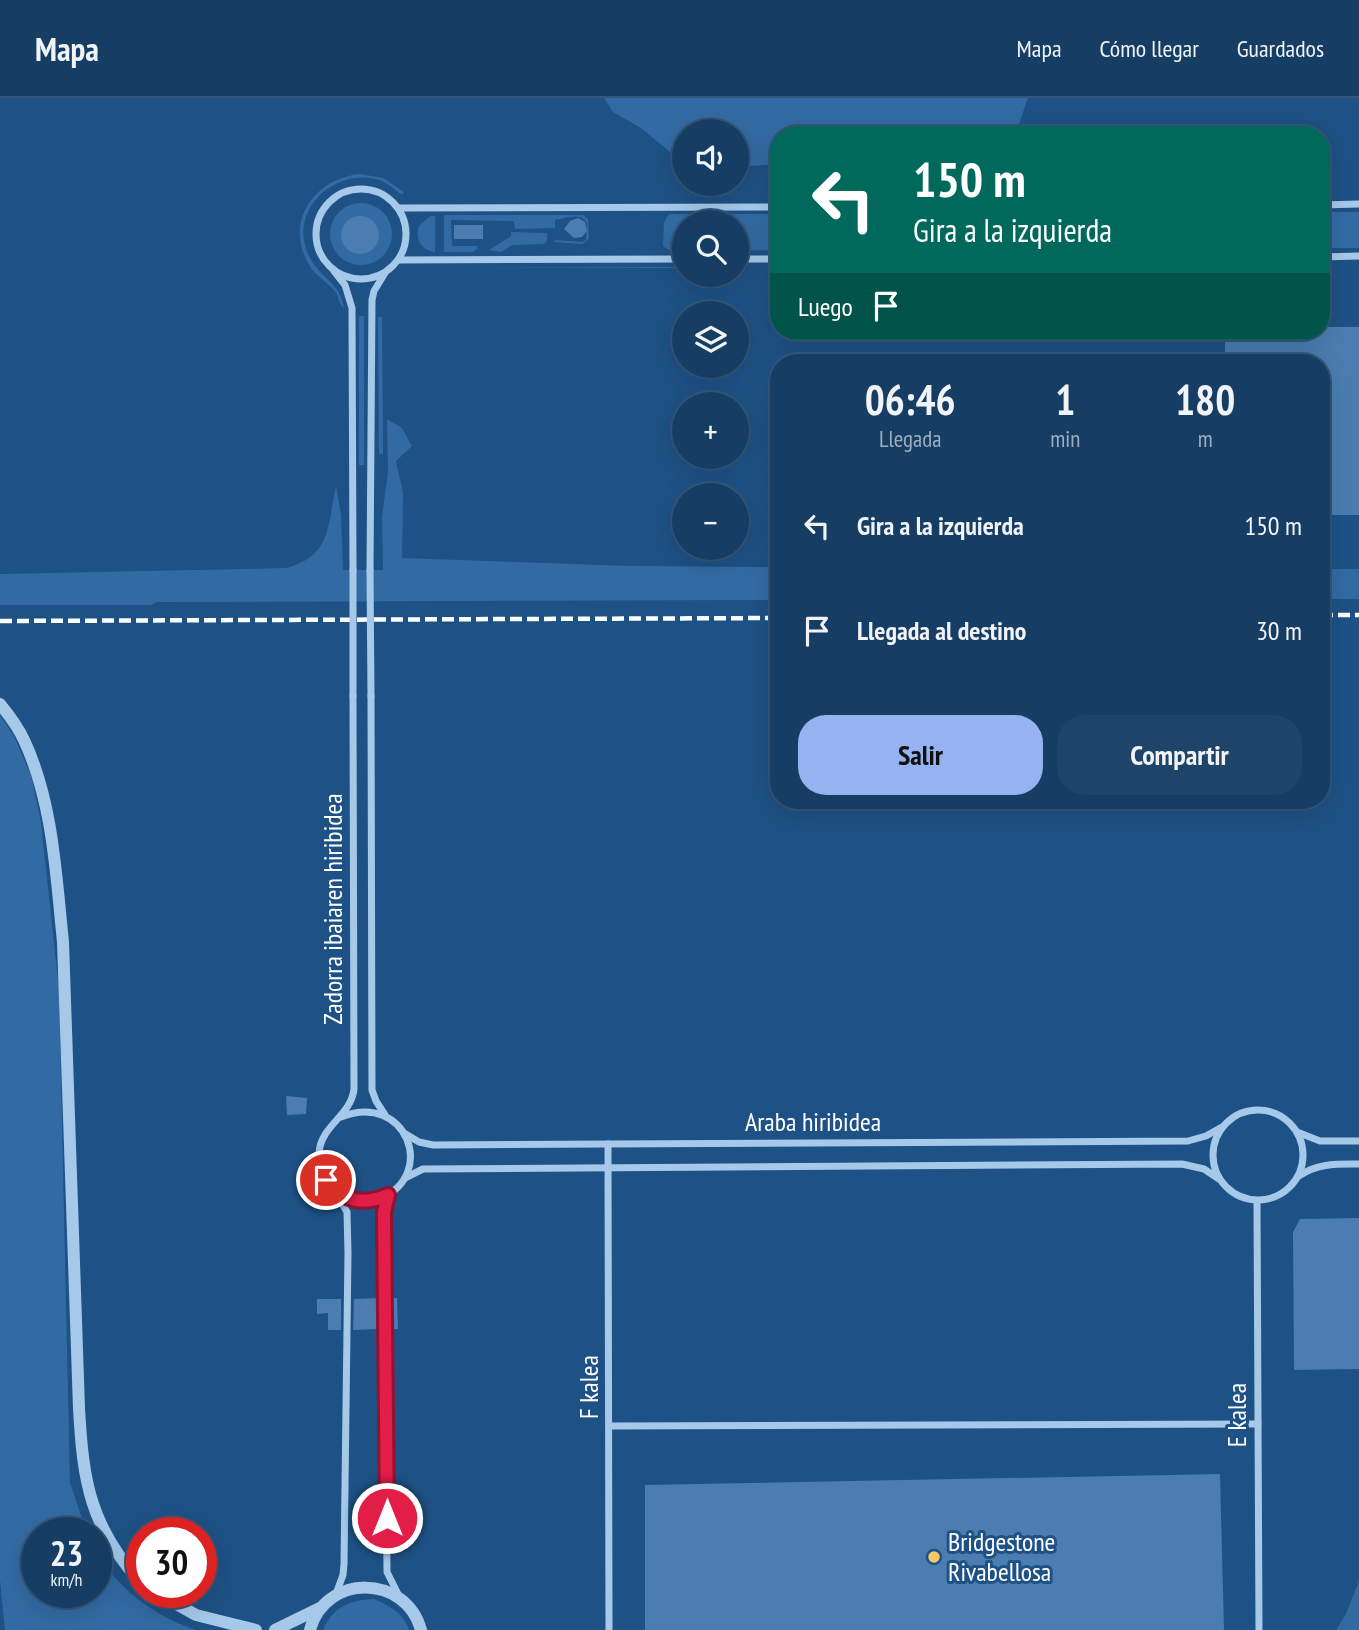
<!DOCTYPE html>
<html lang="es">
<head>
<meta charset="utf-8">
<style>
	:root { --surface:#163d64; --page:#1f446a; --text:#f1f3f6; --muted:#9eaebf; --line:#355678; --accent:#95b2f1 }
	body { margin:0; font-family:"PT Sans Narrow",sans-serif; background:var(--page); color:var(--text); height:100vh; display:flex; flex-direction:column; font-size:26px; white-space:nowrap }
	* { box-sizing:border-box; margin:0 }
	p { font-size:23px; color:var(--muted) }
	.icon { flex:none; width:38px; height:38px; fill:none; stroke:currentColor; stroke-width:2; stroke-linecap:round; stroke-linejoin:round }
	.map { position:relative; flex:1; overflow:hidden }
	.drawer { position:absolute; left:770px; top:256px; width:560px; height:455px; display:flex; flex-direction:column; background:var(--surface); border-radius:28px; box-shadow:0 7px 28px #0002,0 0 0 2px var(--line) }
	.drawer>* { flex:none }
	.top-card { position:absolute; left:770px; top:28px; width:560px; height:214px; border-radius:28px; box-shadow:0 7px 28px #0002,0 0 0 2px var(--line); background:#00695c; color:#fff; overflow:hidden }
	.buttons { position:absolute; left:672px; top:21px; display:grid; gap:14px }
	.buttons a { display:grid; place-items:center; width:77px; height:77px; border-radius:50%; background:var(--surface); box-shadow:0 7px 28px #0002,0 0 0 2px var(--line); font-size:35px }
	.speed { position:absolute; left:21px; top:1419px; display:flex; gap:14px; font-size:35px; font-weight:700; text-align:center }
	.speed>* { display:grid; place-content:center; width:91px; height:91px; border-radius:50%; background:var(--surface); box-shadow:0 7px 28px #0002,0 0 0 2px var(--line); line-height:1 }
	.speed small { font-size:18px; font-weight:400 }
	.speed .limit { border:10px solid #d22; background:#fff; color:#111 }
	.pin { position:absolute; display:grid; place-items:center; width:60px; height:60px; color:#fff; margin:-30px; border:4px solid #fff; border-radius:50%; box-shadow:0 2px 7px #0007 }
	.me { position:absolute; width:77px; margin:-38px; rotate:0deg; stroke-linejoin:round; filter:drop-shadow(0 0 5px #0008) }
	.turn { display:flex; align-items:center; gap:24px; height:147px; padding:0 28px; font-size:32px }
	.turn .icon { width:91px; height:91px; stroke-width:2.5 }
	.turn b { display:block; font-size:49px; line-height:60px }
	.then { display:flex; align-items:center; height:66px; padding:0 28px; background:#0003; gap:14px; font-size:26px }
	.eta { display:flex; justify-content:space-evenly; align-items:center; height:119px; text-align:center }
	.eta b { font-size:42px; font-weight:700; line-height:49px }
	.cta { display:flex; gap:14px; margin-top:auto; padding:14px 28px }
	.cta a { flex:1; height:80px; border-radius:28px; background:var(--accent); color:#111; font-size:28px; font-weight:700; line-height:80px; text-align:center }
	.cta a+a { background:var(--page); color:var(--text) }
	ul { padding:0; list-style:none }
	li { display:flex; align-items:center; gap:21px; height:105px; padding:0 28px }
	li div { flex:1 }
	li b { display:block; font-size:26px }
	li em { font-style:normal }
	header { display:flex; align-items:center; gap:42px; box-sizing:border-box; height:98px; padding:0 35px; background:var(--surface); border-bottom:2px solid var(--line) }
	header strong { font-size:33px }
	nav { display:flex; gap:38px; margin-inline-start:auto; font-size:24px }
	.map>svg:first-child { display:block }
	.green { fill:#326ba3 }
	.building { fill:#4b7db0 }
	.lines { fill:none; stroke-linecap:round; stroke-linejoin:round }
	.minor { stroke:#a6c9ea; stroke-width:7 }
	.tertiary { stroke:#a6c9ea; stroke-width:12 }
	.rail { stroke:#fff; stroke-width:4.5; stroke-dasharray:12 5; stroke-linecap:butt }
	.minor-bridge { stroke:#a6c9ea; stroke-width:7 }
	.route-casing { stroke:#92132f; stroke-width:18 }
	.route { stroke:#e11d48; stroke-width:12 }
	.poi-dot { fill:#f9c666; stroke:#1e5185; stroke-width:2.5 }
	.labels { text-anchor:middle; stroke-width:6; stroke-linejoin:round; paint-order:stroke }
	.street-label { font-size:26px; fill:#fff; stroke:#1e5185 }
	.poi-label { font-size:26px; fill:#fff; stroke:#1e5185; text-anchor:start }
</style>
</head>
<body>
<header>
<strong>Mapa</strong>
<nav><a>Mapa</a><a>Cómo llegar</a><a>Guardados</a></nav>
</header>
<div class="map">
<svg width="1359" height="1532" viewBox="0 0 1359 1532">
	<rect width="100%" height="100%" fill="#1e5185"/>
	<!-- green -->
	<g class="green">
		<path d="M604,0H1028L1015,37H779V66L737,69V33H684V58L670,54L641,30L613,14Z"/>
		<path d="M360,76L383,80L404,94L402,97C396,92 391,88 384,84C347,67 297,100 304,142C310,179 340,179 344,210C337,205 340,198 334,192C325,182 314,177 308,165C284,122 316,80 360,76Z"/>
		<circle cx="361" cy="136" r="31"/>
		<rect x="1321" y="114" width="38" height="36"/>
		<path d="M669,116H779V152L737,153V124H684V153L669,152L663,148L664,124Z"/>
		<path d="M444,117H583L588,121L589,141L582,146L554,144L555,142L582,144L586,142L587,125C579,114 567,120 555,122V130L515,131L514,123L451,122L452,148H477V151L473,154H444Z"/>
		<path d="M430,118H435V154C421,152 415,142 419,128Z"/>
		<path d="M511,134L547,135V143L544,146L512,147L501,154L489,152L511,138Z"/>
		<path d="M684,169V170H448Z"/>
		<rect x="359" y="218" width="5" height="149"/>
		<path d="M378,219H382L383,356H379Z"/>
		<path d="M387,321L402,330L412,348L396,363L403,395L402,460L631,468L779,469V502L157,504L151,507H0V476L287,470C332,457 327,428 336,388L341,417L343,472H383L382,419L388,374Z"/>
		<rect x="1321" y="471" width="38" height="30"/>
		<path d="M0,617L15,640L31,678L41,724L59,892L70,1385L87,1435H37V1494H96V1453C118,1491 154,1518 196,1532H5L0,1482Z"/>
		<path d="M1359,1483V1532H1336L1346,1516Z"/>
		<path d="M374,1501C390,1508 403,1515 409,1532H323C333,1509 350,1502 374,1501Z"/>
	</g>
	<!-- building -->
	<g class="building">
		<circle cx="360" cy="137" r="19"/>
		<path d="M578,120L585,124L587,133L582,139L574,140L564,131L570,123Z"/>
		<rect x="454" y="127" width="29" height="14"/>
		<path d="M1321,229H1359V417H1321V264H1225V233H1321Z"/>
		<path d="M286,998L307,1000L306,1016L287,1017Z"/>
		<path d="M1359,1120V1271L1294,1272L1293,1134L1300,1121Z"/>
		<path d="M379,1200V1231L353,1232L354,1201Z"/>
		<path d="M391,1200H397L398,1231H391Z"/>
		<path d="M317,1201H341V1232H328V1215L317,1216Z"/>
		<path d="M1220,1376L1224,1532H645V1387Z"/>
	</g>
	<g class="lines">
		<!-- minor -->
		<g class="minor">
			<circle cx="361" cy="136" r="45"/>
			<path d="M1321,107L1359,106"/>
			<path d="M398,110L779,109"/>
			<path d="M1321,159L1359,158"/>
			<path d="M737,161H779"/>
			<path d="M399,162L684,161"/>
			<path d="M334,173L345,187L352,210L353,472"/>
			<path d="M370,472L372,202L374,193L385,175"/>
			<path d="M371,598L372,992L376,1003L385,1017"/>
			<circle cx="1258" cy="1057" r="45"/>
			<path d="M341,1019C407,993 437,1077 381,1100C367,1106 352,1103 340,1096C326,1088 317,1070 319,1055C321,1027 351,1018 354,991L353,598"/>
			<path d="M1297,1034L1320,1043H1359"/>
			<path d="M404,1035L419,1044L433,1047L1188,1043L1206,1038L1222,1029"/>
			<path d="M608,1046L609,1532"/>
			<path d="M1299,1078C1317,1065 1337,1066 1359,1066"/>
			<path d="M405,1080L423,1071L1182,1066L1204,1071L1219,1081"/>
			<path d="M335,1094L347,1114L348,1155L344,1466L343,1477L336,1496"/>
			<path d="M388,1097L384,1125L387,1474L399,1498"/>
			<path d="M1257,1103L1259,1532"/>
			<path d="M610,1328L1258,1326"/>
		</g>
		<!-- tertiary -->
		<g class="tertiary">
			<path d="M0,606C9,617 18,629 24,642C53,704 56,777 63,844L79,1310C83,1384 90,1429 142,1486"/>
			<path d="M155,1494L196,1517L256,1532"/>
			<path d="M275,1532L320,1510"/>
			<path d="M310,1532C325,1475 406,1476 421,1532"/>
		</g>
		<!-- rail -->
		<g class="rail">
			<path d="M1321,517H1359"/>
			<path d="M0,523L779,520"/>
		</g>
		<!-- minor-bridge -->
		<g class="minor-bridge">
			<path d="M353,472V598"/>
			<path d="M370,472L371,598"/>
		</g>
	</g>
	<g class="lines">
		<!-- route casing -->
		<g class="route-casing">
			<path id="route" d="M326,1082C343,1103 363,1108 388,1097L384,1114L387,1420"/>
		</g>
		<!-- route -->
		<use href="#route" class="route"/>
	</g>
	<!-- markers -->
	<circle class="poi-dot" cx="934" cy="1459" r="7"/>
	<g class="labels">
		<!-- street labels -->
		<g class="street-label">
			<text transform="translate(333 811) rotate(-90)" y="9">Zadorra ibaiaren hiribidea</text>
			<text x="813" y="1033">Araba hiribidea</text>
			<text transform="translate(589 1289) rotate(-90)" y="9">F kalea</text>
			<text transform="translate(1237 1317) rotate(-90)" y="9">E kalea</text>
		</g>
		<!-- poi labels -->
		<g class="poi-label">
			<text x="948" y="1453">Bridgestone<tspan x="948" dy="30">Rivabellosa</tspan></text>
		</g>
	</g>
</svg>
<div class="buttons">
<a><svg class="icon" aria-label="sound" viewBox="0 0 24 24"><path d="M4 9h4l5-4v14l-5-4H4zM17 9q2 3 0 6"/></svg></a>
<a><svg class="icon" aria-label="search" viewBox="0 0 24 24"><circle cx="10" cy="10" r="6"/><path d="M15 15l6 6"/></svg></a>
<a><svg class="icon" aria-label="layers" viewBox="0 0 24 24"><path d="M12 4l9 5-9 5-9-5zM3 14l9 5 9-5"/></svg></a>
<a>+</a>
<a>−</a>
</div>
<div class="speed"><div>23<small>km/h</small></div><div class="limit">30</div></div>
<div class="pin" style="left:326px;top:1082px;background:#d93025"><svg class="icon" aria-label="arrive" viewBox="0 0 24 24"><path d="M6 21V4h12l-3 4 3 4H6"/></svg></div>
<svg class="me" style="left:387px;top:1420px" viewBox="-20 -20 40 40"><circle r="17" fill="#e11d48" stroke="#fff" stroke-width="3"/><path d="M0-11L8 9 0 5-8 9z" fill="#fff"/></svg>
<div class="top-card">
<div class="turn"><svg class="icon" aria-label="left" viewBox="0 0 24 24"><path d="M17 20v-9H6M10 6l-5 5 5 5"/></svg><div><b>150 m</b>Gira a la izquierda</div></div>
<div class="then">Luego<svg class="icon" aria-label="arrive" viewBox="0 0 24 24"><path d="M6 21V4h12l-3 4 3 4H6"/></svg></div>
</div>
<section class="drawer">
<div class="eta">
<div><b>06:46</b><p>Llegada</p></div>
<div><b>1</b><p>min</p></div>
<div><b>180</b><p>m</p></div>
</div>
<ul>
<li><svg class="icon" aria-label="left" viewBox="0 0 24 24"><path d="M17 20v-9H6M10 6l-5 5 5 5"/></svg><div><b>Gira a la izquierda</b></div><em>150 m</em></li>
<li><svg class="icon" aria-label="arrive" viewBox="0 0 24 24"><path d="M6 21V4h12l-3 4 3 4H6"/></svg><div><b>Llegada al destino</b></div><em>30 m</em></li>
</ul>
<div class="cta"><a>Salir</a><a>Compartir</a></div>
</section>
</div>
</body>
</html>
